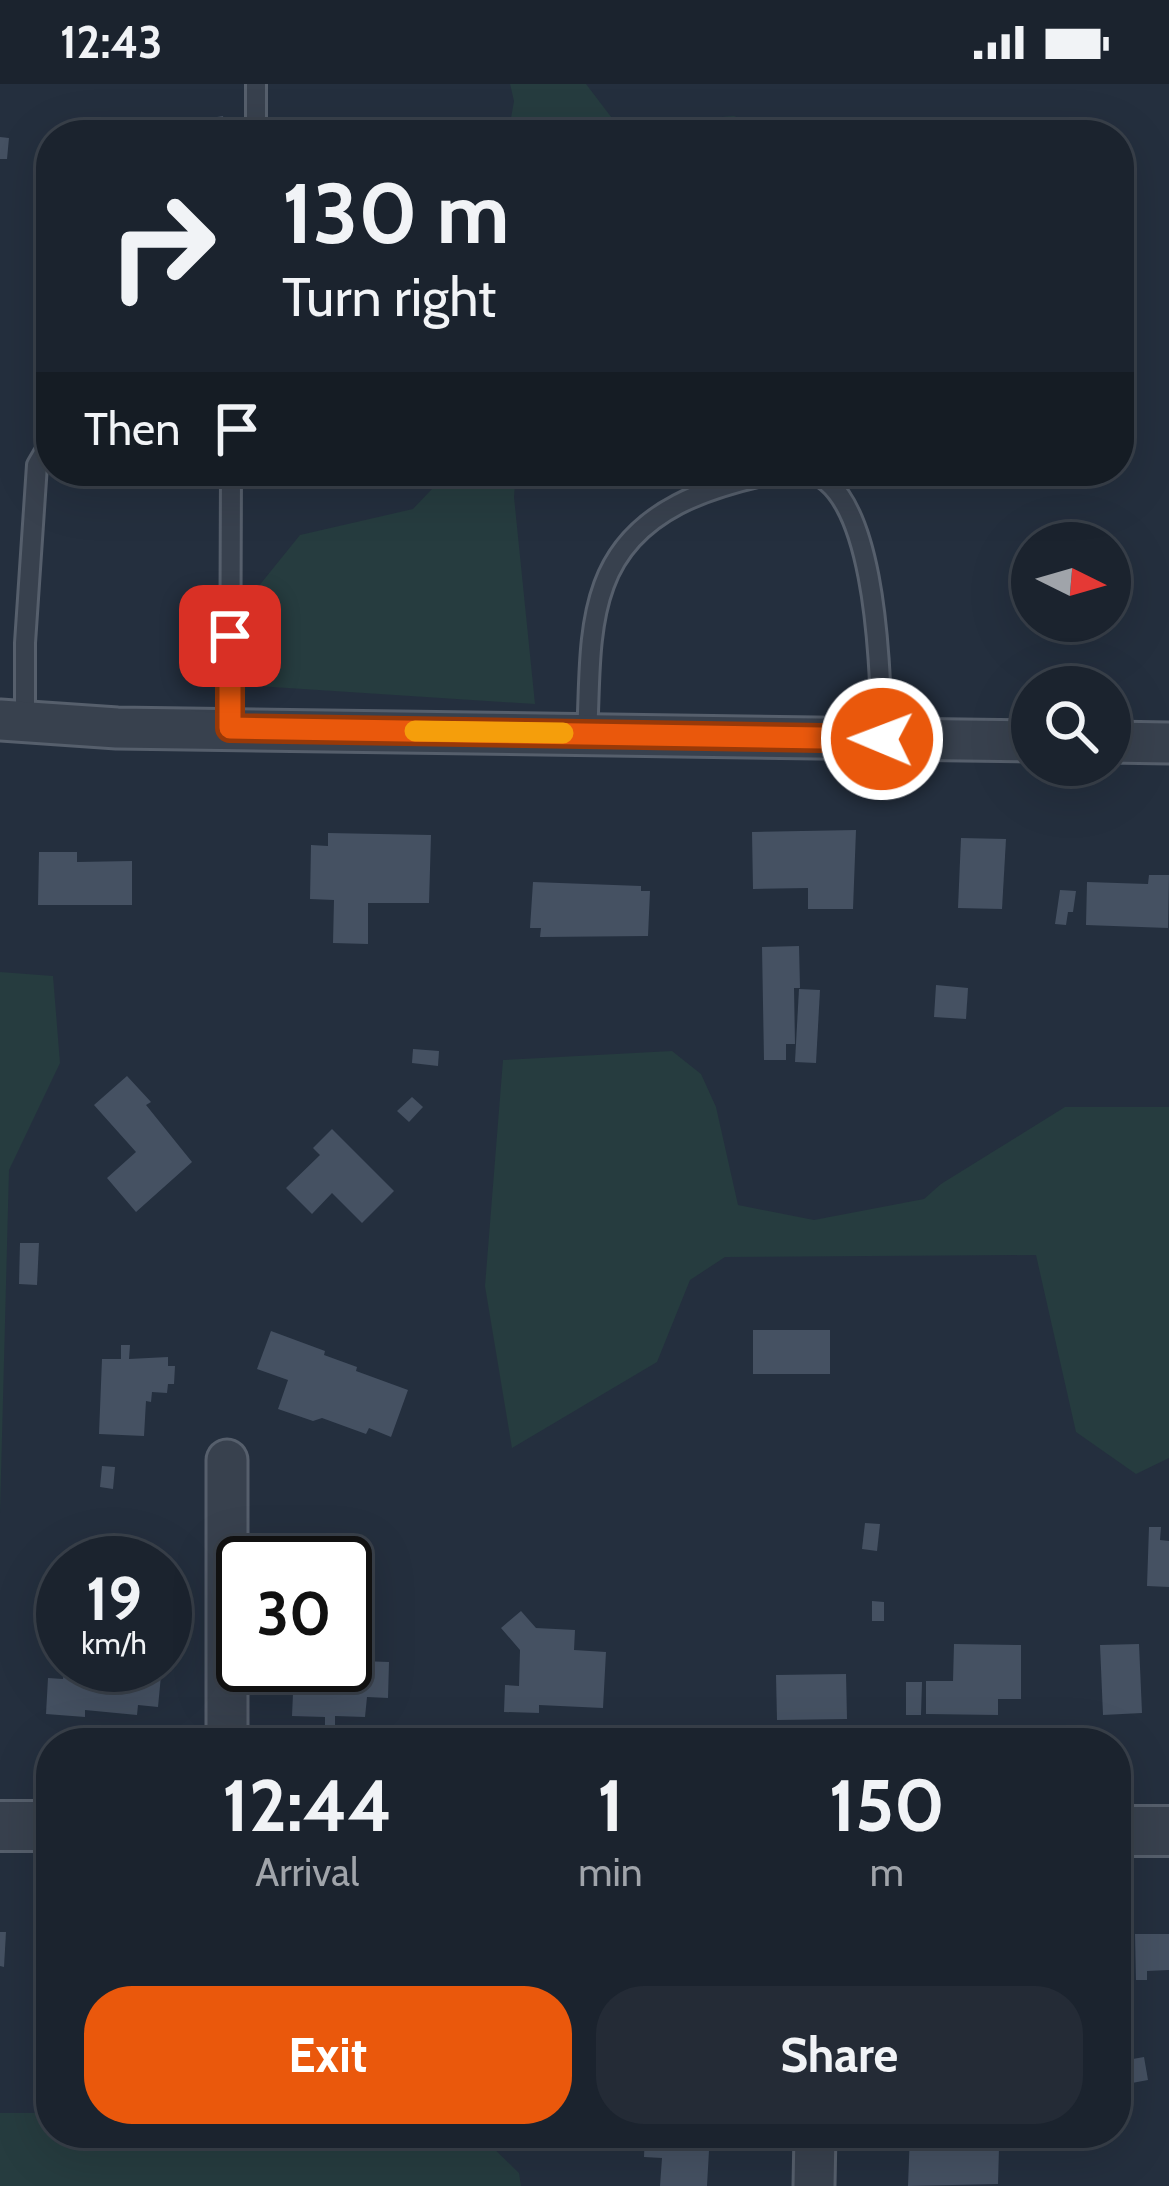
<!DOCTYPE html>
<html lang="en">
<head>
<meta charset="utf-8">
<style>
	:root { --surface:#1b232e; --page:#242b36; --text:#f1f3f6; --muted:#a0a4aa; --line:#39404a; --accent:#ea580c }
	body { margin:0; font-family:Cabin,sans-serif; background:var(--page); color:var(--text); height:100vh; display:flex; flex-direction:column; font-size:45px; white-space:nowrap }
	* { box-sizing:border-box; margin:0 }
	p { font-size:39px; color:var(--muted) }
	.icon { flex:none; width:66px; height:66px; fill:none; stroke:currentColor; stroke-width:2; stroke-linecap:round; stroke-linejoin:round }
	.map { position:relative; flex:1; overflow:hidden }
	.side { position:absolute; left:36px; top:1644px; width:1095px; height:420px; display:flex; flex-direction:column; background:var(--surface); border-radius:48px; box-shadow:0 12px 48px #0002,0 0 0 3px var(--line) }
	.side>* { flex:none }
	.top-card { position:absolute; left:36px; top:36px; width:1098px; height:366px; border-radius:48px; box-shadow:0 12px 48px #0002,0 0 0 3px var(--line); background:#1b232e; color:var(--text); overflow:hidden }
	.needle { width:78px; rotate:95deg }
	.fabs { position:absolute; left:1011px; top:438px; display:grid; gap:24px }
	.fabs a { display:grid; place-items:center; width:120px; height:120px; border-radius:50%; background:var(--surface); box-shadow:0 12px 48px #0002,0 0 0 3px var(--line); font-size:60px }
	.speed { position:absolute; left:36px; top:1452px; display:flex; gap:24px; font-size:60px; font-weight:700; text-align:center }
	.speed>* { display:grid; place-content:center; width:156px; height:156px; border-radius:50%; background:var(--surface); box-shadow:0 12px 48px #0002,0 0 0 3px var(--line); line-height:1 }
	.speed small { font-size:30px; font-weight:400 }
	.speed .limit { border:6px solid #111; border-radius:18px; background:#fff; color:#111 }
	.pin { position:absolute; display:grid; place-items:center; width:102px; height:102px; color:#fff; margin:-51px; border-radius:24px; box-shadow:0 6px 18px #0006 }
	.me { position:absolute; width:132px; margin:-66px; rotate:271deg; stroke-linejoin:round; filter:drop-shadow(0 0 9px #0008) }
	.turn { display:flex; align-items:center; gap:42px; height:252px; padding:0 48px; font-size:54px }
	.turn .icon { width:156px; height:156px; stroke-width:2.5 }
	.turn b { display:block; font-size:84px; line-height:102px }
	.then { display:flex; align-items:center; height:114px; padding:0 48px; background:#0003; gap:24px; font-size:45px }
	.eta { display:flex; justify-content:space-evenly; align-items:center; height:204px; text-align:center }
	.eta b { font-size:72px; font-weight:700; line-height:84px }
	.cta { display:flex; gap:24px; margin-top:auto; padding:24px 48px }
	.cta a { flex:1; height:138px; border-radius:48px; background:var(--accent); color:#fff; font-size:48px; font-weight:700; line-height:138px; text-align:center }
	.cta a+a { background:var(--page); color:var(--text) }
	.status { display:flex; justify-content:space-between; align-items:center; height:84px; padding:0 60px; background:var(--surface); direction:ltr }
	.status svg { height:33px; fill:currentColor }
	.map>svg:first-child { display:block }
	.green { fill:#263c3f }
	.building { fill:#455162 }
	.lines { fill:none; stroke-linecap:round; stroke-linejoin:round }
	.service-casing { stroke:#565f6c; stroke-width:24 }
	.minor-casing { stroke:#565f6c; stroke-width:45 }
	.tertiary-casing { stroke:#565f6c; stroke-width:54 }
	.service { stroke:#38414e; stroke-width:18 }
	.minor { stroke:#38414e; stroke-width:39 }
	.tertiary { stroke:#38414e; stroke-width:48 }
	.route-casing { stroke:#983908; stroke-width:30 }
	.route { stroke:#ea580c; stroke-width:21 }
	.slow { stroke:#f59e0b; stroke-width:21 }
</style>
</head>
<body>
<div class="status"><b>12:43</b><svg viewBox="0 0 49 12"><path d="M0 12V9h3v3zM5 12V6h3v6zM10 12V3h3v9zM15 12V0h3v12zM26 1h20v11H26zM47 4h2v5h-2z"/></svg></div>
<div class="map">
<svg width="1169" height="2102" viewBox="0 0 1169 2102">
	<rect width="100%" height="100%" fill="#242f3e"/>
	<!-- green -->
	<g class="green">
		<path d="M510,0H586L618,42L734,32L781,51H508L514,17Z"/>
		<path d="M449,387H516L514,413L535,620L257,602L258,503L300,451L413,425Z"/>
		<path d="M0,888L53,892L60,979L9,1086L0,1429Z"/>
		<path d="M672,967L701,990L716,1023L738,1121L814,1136L924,1115L941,1100L1065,1023H1169V1374L1136,1390L1076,1348L1036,1171L725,1173L690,1196L657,1278L512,1364L485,1202L503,976Z"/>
		<path d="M0,2029H51V2049H478L519,2089L521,2102H0Z"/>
	</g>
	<!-- building -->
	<g class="building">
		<path d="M223,32L226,51H209L205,35Z"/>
		<path d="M0,53L9,54L7,75H0Z"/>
		<path d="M47,75H51V128H44Z"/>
		<path d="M44,225H51V298L39,297L42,269L46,266H40Z"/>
		<path d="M856,746L853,825H808V804L753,805L752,748Z"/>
		<path d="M328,749L431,751L429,819H368V860L333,859L334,816L310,815L311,761L328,762Z"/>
		<path d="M961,754L1006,755L1002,825L958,824Z"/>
		<path d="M39,768H77V778L132,777V821H38Z"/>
		<path d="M1149,791H1169L1168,844L1086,841L1087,798L1148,800Z"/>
		<path d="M533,798L641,802V807H650L648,852L540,853L541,844H530Z"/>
		<path d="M1060,806L1076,807L1073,828H1068L1066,841L1055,840Z"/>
		<path d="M799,862L800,904H794L795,960H786V976H764L762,863Z"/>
		<path d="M936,901L968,904L966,935L934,933Z"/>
		<path d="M799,905L820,906L816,979L795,978Z"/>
		<path d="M413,965L439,967L438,982L412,979Z"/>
		<path d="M127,992L151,1018L146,1021L192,1078L136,1128L107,1094L136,1068L94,1021Z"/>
		<path d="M412,1013L423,1023L409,1038L397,1027Z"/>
		<path d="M332,1045L394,1107L362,1139L332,1109L312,1130L286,1104L320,1071L313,1064Z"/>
		<path d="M20,1159H39L37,1201L19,1200Z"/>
		<rect x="753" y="1246" width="77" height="44"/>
		<path d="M271,1247L325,1267L324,1271L357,1283L356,1287L408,1306L391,1353L369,1344L366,1350L322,1334L313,1337L278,1325L288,1296L257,1285Z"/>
		<path d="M121,1261H130L129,1275L168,1273V1282H175L174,1300H168L167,1309L152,1308L151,1318L146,1317L144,1352L99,1350L102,1275H121Z"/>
		<path d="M102,1382L115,1383L113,1405L100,1403Z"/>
		<path d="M865,1439L880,1440L877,1467L862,1465Z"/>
		<path d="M1149,1443H1161L1160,1456L1169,1457V1503L1147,1502Z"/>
		<path d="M872,1517L884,1518V1537H872Z"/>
		<path d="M521,1527L536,1544L575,1546L574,1566L606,1568L603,1624L539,1621V1629L504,1628L505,1601L519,1602L520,1566L501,1544Z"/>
		<path d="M954,1560L1021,1561V1615H998V1631L926,1630V1597H953Z"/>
		<path d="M1139,1560L1142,1629L1103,1631L1100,1561Z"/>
		<path d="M361,1577L389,1578L388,1614L367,1613L365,1633L335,1632V1642H325V1633L292,1632L294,1586L360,1588Z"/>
		<path d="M65,1581H162L158,1623L138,1621L137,1631L85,1626V1633L46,1630L48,1594L63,1595Z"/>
		<path d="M846,1590L847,1635L777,1636L776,1591Z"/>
		<path d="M906,1598H922L921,1631H906Z"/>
		<path d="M0,1848H6L4,1883L0,1882Z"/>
		<path d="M1135,1850H1169V1886L1147,1887V1896H1136Z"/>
		<path d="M1144,1973L1148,1996L1132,1999L1127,1976Z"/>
		<path d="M645,2049H710L707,2102H660L662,2074L644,2073Z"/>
		<path d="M910,2049H932V2062H954V2049H977L976,2063L999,2064L998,2100L908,2102Z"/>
	</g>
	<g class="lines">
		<!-- service casing -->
		<g class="service-casing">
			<g id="service">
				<path d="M256,51V0"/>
				<path d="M804,387C879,398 880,595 882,655"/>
				<path d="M25,638V559L37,381L51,357"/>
				<path d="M230,644L231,387"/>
				<path d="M587,650C590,601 587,547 604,501C632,424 713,401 785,387"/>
			</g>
		</g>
		<!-- minor casing -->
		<g class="minor-casing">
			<g id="minor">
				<path d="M0,636L117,644L1032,657"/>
				<path d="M1110,658L1169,659"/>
				<path d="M227,1376V1659"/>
				<path d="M814,2102L815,2049"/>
			</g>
		</g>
		<!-- tertiary casing -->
		<g class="tertiary-casing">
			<g id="tertiary">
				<path d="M0,1742H51"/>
				<path d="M1116,1747H1169"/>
			</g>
		</g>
		<!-- service -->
		<use href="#service" class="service"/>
		<!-- minor -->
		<use href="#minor" class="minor"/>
		<!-- tertiary -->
		<use href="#tertiary" class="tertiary"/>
	</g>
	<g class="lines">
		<!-- route casing -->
		<g class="route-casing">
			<path id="route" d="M230,552V644L882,655"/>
		</g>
		<!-- route -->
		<use href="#route" class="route"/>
		<!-- slow -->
		<path class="slow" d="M415,647L563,649"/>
	</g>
</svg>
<div class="fabs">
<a><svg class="needle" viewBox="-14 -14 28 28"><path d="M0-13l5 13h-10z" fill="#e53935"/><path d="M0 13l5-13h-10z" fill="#a0a4aa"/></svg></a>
<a><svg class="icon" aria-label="search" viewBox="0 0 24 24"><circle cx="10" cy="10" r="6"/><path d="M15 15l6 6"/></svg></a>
</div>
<div class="speed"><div>19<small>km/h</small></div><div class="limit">30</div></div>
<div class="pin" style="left:230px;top:552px;background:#d93025"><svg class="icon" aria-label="arrive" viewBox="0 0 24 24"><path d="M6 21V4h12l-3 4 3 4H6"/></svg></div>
<svg class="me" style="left:882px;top:655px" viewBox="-20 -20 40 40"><circle r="17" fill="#ea580c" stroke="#fff" stroke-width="3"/><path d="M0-11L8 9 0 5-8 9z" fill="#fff"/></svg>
<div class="top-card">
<div class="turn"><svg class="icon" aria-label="right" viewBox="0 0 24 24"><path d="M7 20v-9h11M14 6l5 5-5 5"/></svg><div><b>130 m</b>Turn right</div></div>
<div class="then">Then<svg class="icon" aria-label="arrive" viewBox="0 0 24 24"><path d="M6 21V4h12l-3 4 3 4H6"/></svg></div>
</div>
<section class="side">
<div class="eta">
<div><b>12:44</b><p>Arrival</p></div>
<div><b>1</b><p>min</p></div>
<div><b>150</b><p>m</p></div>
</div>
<div class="cta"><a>Exit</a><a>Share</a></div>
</section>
</div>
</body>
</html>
